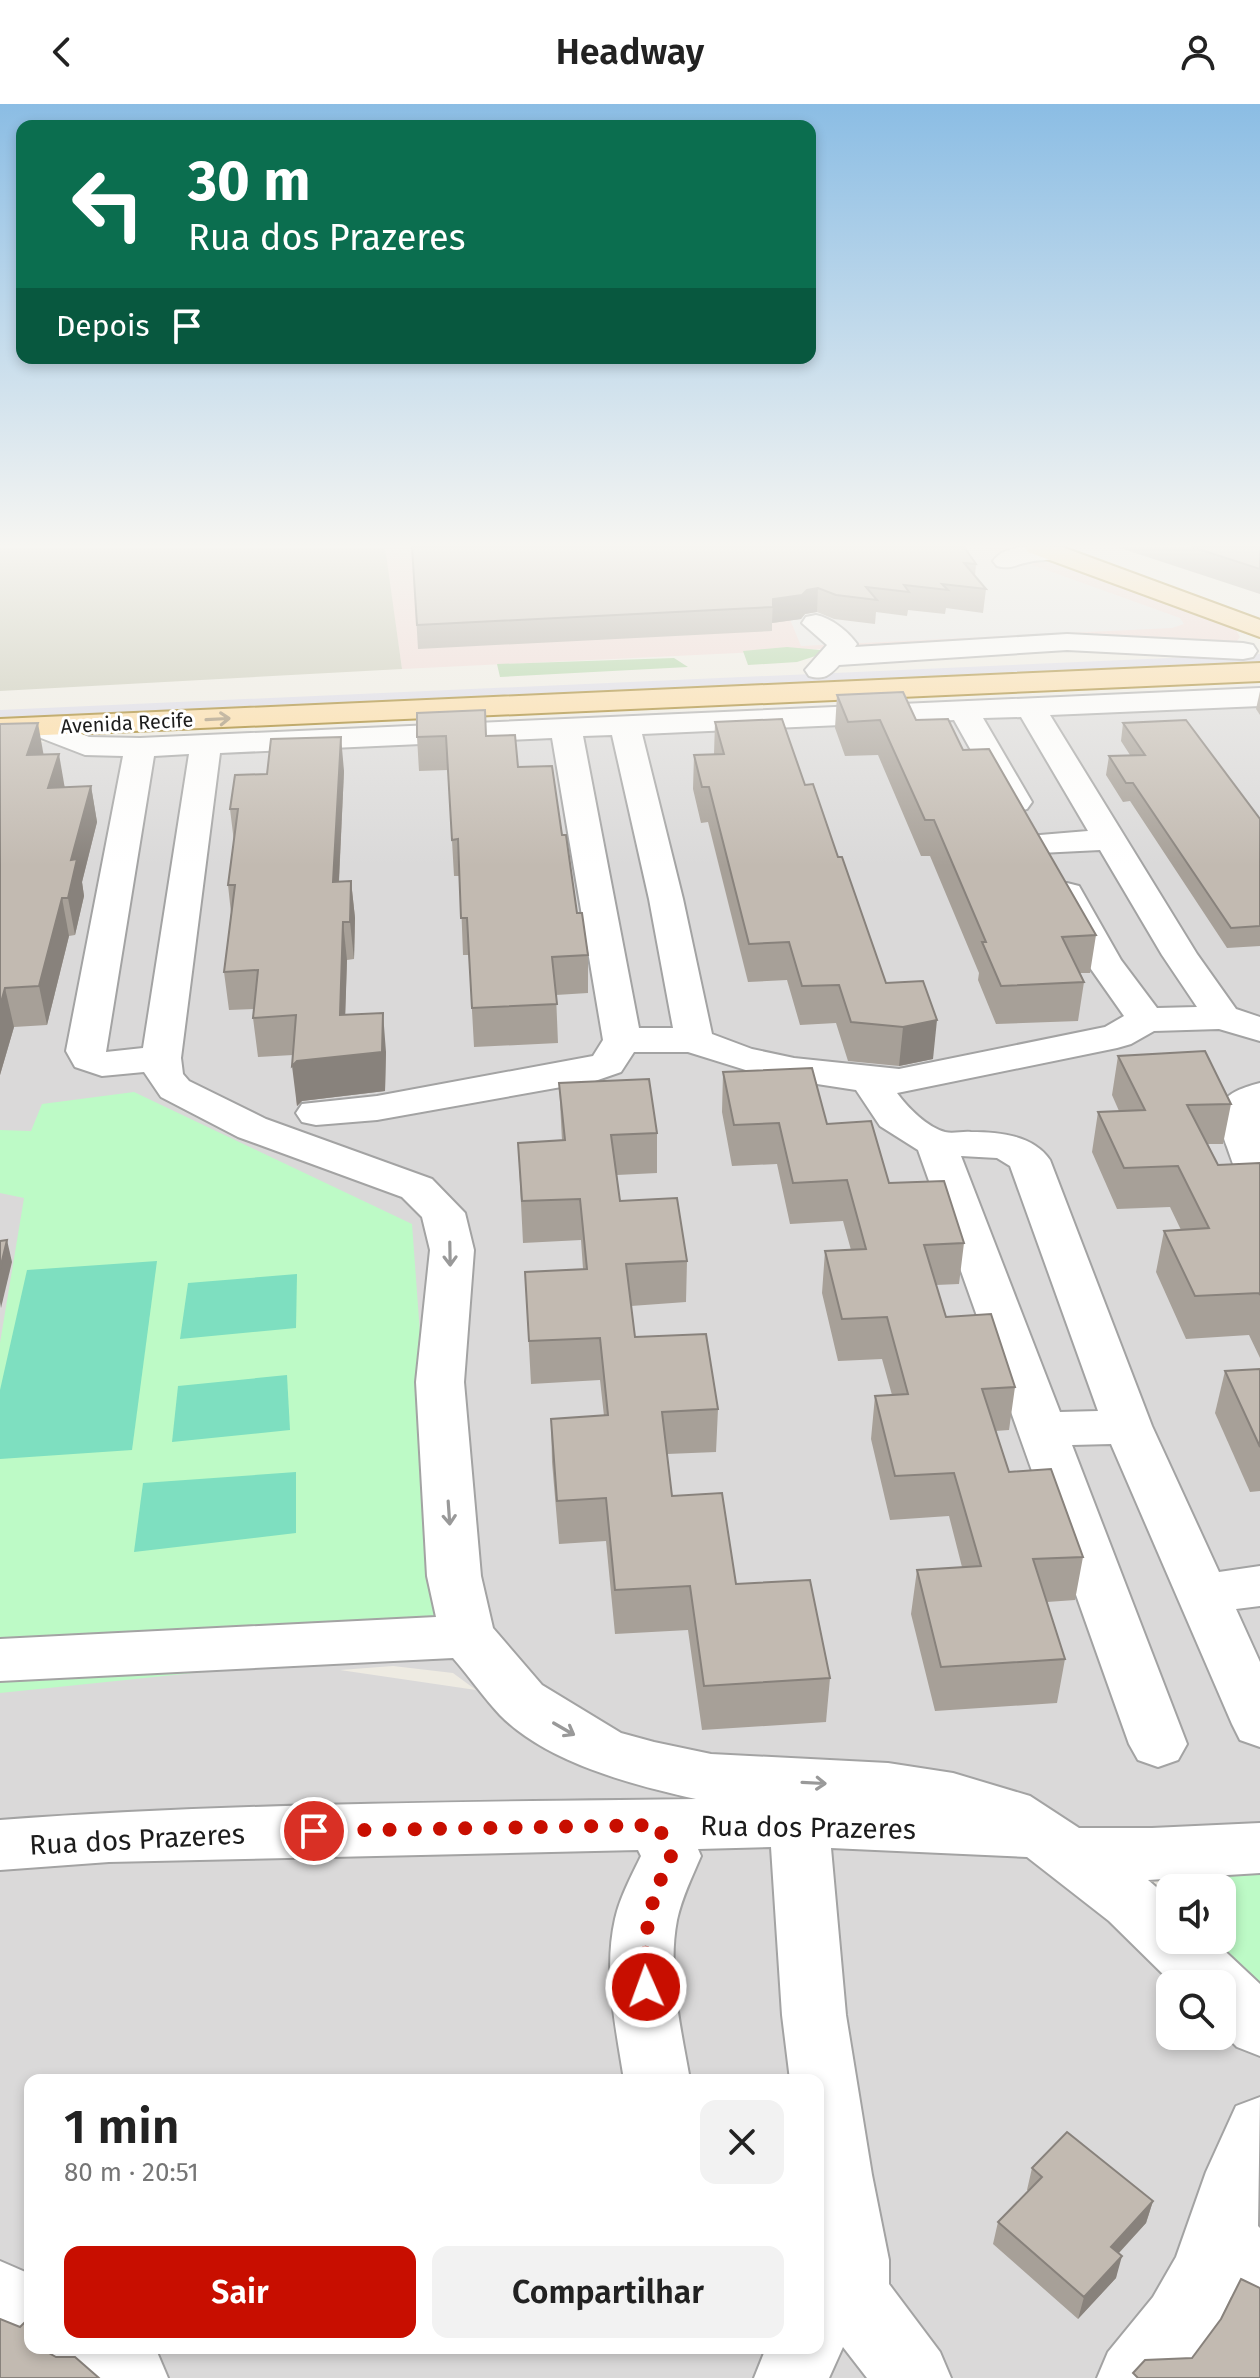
<!DOCTYPE html>
<html lang="pt">
<head>
<meta charset="utf-8">
<style>
	:root { --surface:#fff; --page:#f2f2f2; --text:#222; --muted:#767676; --accent:#c80e00 }
	body { margin:0; font-family:"Fira Sans",sans-serif; background:var(--page); color:var(--text); height:100vh; display:flex; flex-direction:column; font-size:30px; white-space:nowrap }
	* { box-sizing:border-box; margin:0 }
	p { font-size:26px; color:var(--muted) }
	.icon { flex:none; width:44px; height:44px; fill:none; stroke:currentColor; stroke-width:2; stroke-linecap:round; stroke-linejoin:round }
	.map { position:relative; flex:1; overflow:hidden }
	.details { position:absolute; left:24px; top:1970px; width:800px; height:280px; display:flex; flex-direction:column; background:var(--surface); border-radius:16px; box-shadow:0 4px 12px #0003 }
	.details>* { flex:none }
	.hud { position:absolute; left:16px; top:16px; width:800px; height:244px; border-radius:16px; box-shadow:0 4px 12px #0003; background:#0b6e4f; color:#fff; overflow:hidden }
	.controls { position:absolute; left:1156px; top:1770px; display:grid; gap:16px }
	.controls a { display:grid; place-items:center; width:80px; height:80px; border-radius:16px; background:var(--surface); box-shadow:0 4px 12px #0003; font-size:40px }
	.pin { position:absolute; display:grid; place-items:center; width:68px; height:68px; color:#fff; margin:-34px; border:4px solid #fff; border-radius:50%; box-shadow:0 2px 8px #0007 }
	.me { position:absolute; width:88px; margin:-44px; rotate:358deg; stroke-linejoin:round; filter:drop-shadow(0 0 6px #0008) }
	.turn { display:flex; align-items:center; gap:28px; height:168px; padding:0 40px; font-size:36px }
	.turn .icon { width:104px; height:104px; stroke-width:2.5 }
	.turn b { display:block; font-size:56px; line-height:68px }
	.then { display:flex; align-items:center; height:76px; padding:0 40px; background:#0003; gap:16px; font-size:30px }
	.round { display:grid; place-items:center; flex:none; width:84px; height:84px; border-radius:16px; background:var(--page) }
	.headline { display:flex; align-items:center; justify-content:space-between; height:136px; padding:0 40px }
	h1 { font-size:48px; font-weight:600; line-height:60px }
	.primary-button { display:flex; gap:16px; margin-top:auto; padding:16px 40px }
	.primary-button a { flex:1; height:92px; border-radius:16px; background:var(--accent); color:#fff; font-size:32px; font-weight:600; line-height:92px; text-align:center }
	.primary-button a+a { background:var(--page); color:var(--text) }
	header { display:flex; justify-content:space-between; align-items:center; height:104px; padding:0 40px; background:var(--surface); font-size:36px; font-weight:600 }
	.map>svg:first-child { display:block }
	.residential { fill:#dad9d9; fill-rule:evenodd }
	.commercial { fill:#efd4d0 }
	.construction { fill:#c1c2ad }
	.forest { fill:#a2ce96 }
	.park { fill:#bdfac6 }
	.pitch { fill:#7edfc0 }
	.parking { fill:#e4e4e4 }
	.plaza { fill:#d7d6e4 }
	.lines { fill:none; stroke-linecap:round; stroke-linejoin:round }
	.minor-casing { stroke:#a3a3a3; stroke-width:4 }
	.major-casing { stroke:#946e00; stroke-width:4 }
	.minor { fill:#fff; fill-rule:evenodd }
	.major { fill:#fdd898; fill-rule:evenodd }
	.wall { fill:#a7a098 }
	.shaded-wall { fill:#88827c }
	.building { fill:#c2bab1; stroke:#88827c; stroke-width:2 }
	.oneway { stroke:#988360 }
	.oneway2 { stroke:#999 }
	.route { stroke:#c80e00; stroke-width:14; stroke-dasharray:0 25.2 }
	.labels { text-anchor:middle; stroke-width:6; stroke-linejoin:round; paint-order:stroke }
	.far-street-label { font-size:20px; fill:#1c1c1c; stroke:#fff }
	.near-street-label { font-size:28px; fill:#1c1c1c; stroke:#fff }
</style>
</head>
<body>
<header><svg class="icon" aria-label="back" viewBox="0 0 24 24"><path d="M15 5l-7 7 7 7"/></svg>Headway<svg class="icon" aria-label="person" viewBox="0 0 24 24"><circle cx="12" cy="8" r="4"/><path d="M4 21q1-7 8-7t8 7"/></svg></header>
<div class="map">
<svg width="1260" height="2274" viewBox="0 0 1260 2274">
	<rect width="100%" height="100%" fill="#eeebe2"/>
	<!-- residential -->
	<path class="residential" d="M1260,590V1742L890,1711L1062,1764L1260,1898V2274H0V640ZM393,1562L453,1569L476,1586L340,1566ZM1170,1880H1222V1932H1170ZM30,1976H818V2244H30Z"/>
	<!-- commercial -->
	<path class="commercial" d="M384,443H1020L1219,515L1236,526L1240,533L1233,542H883L402,565Z"/>
	<!-- construction -->
	<path class="construction" d="M0,443H385L402,565L0,587Z"/>
	<!-- forest -->
	<g class="forest">
		<path d="M787,543L831,547L797,558L748,561L743,547Z"/>
		<path d="M674,554L688,563L500,573L497,560Z"/>
	</g>
	<!-- park -->
	<g class="park">
		<path d="M134,988L412,1120L443,1543L0,1589V1239L24,1094L0,1089V1026L31,1027L42,1000Z"/>
		<path d="M1260,1756V1900L1188,1836H1222V1784H1170V1819L1158,1797L1166,1770Z"/>
	</g>
	<!-- pitch -->
	<g class="pitch">
		<path d="M157,1157L132,1346L0,1355V1286L27,1166Z"/>
		<path d="M297,1170L296,1224L180,1235L188,1179Z"/>
		<path d="M287,1271L290,1326L172,1338L178,1282Z"/>
		<path d="M296,1368V1429L134,1448L143,1379Z"/>
	</g>
	<!-- parking -->
	<path class="parking" d="M760,443H983L1180,514L1184,520L1172,524L801,542Z"/>
	<!-- plaza -->
	<path class="plaza" d="M1260,550V559L1019,569L972,578L0,618V606Z"/>
	<g class="lines">
		<!-- minor casing -->
		<g class="minor-casing">
			<g id="minor">
				<path d="M1061,443L1066,449L1062,454C1051,457 1040,455 1029,458C1017,460 1010,466 997,462L993,457C1006,438 1041,443 1061,443Z"/>
				<path d="M816,511C831,514 848,527 857,540L855,543L1067,530L1243,539L1253,541L1257,547L1253,553L1243,555L1067,546L839,561C829,572 824,576 809,572L805,566L827,541L802,519L806,513Z"/>
				<path d="M1260,584V602L1050,611L1197,850L1236,905L1260,913V937L1219,925L1154,927L1131,940L1117,944L897,989C908,1004 927,1023 945,1028C953,1030 963,1027 971,1028C999,1028 1033,1031 1050,1056L1152,1322L1219,1468L1260,1462V1502L1236,1505L1260,1558V1643L1240,1636L1232,1620L1111,1340L1072,1341L1187,1640L1178,1656L1158,1663L1138,1656L1129,1640L918,1046L880,1022L856,986L765,972L688,948H634L621,968L595,977L377,1016L316,1021L302,1018L296,1009L302,1000L377,992L593,952L603,936L552,634L220,649L181,954L183,970L189,977L266,1015L432,1075L465,1109L474,1146L464,1278L481,1472L493,1524L542,1581L621,1629L654,1638L711,1650L888,1659L953,1669L1030,1692L1079,1724H1152L1260,1719V1769L1148,1776L1170,1795V1836H1213L1260,1880V1952L1237,1943L1222,1928V1880H1173L1109,1817L1027,1753L831,1744L846,1911L872,2071L889,2156V2180L940,2248L951,2274H867L843,2243L829,2274H754L766,2244H818V1976H790L782,1911L771,1743L698,1745L701,1752C692,1773 682,1793 677,1816C667,1867 681,1925 690,1976H624C616,1925 603,1867 615,1815C620,1793 631,1773 641,1752L638,1746L109,1758L0,1766V1716C232,1699 464,1698 696,1695C633,1681 547,1659 500,1611C483,1593 469,1572 453,1554L0,1577V1535L436,1513L427,1472L416,1278L430,1146L422,1113L402,1093L238,1033L161,993L144,968L102,972L75,963L66,947L123,652L85,651L28,629L24,623L28,617L39,614L50,617L89,633L140,634ZM1021,613L1088,727L1028,732L1023,739L1028,746L1040,749L1100,746L1162,851L1197,903L1157,904L1121,856L1079,782L1067,779L1055,782L1050,789L1086,858L1124,912L1105,923L899,965L794,954L752,945L712,930L683,795L642,630L954,616L1000,698L1005,705L1016,708L1027,705L1032,698L983,614ZM612,631L649,795L673,924H639L583,632ZM189,650L143,944L106,948L154,652ZM961,1052L997,1054L1010,1062L1098,1307L1060,1308Z"/>
				<path d="M1260,979V1088L1245,1084C1236,1071 1232,1057 1227,1043C1213,1003 1217,990 1260,979Z"/>
				<path d="M1260,1993L1258,2122L1260,2124V2207L1231,2193L1211,2235L1182,2274H1097L1108,2248L1153,2193L1176,2153L1206,2068L1236,2002Z"/>
				<path d="M0,2157L30,2170V2244L0,2232Z"/>
				<path d="M48,2244H152L157,2248L168,2274H65L59,2270Z"/>
			</g>
		</g>
		<!-- major casing -->
		<g class="major-casing">
			<g id="major">
				<path d="M1025,443H1062L1260,516V533L1028,448Z"/>
				<path d="M1260,559V577L0,633V615Z"/>
			</g>
		</g>
		<!-- minor -->
		<use href="#minor" class="minor"/>
		<!-- major -->
		<use href="#major" class="major"/>
	</g>
	<!-- wall -->
	<g class="wall">
		<path d="M412,443H964L976,460L975,472L986,485L983,509L946,504L945,510L908,506L907,512L876,508L875,520L834,515L817,508L805,510L801,515L772,519V527L418,545Z"/>
		<path d="M1117,443H1260V490Z"/>
		<path d="M1260,587V611L1256,605Z"/>
		<path d="M837,591L916,616L963,646L1096,831L1090,869H1080L1084,878L1078,917L996,920L978,876L979,869L930,752H921L878,651L845,652L835,624Z"/>
		<path d="M715,618L805,681L838,753L886,879L933,955L899,962L848,957L836,919L800,921L787,876L748,878L708,718L701,719L693,685L694,651L714,650Z"/>
		<path d="M1123,619L1260,715V842L1227,844L1130,697L1123,698L1106,671L1109,652L1130,651L1121,637Z"/>
		<path d="M0,620L43,651L65,683L91,682L97,718L82,778L84,792L75,831L69,832L47,921L14,923L0,971Z"/>
		<path d="M486,632L518,663L562,731L577,809L588,851V889L556,891L558,939L474,943L469,851H463L460,772H454L448,666L419,667L417,633Z"/>
		<path d="M344,667L339,778L351,777L355,814L354,855L347,856L345,911L386,948L385,987L302,997L297,1002L293,951L258,953L253,914L254,905L229,906L224,868L231,809L228,781L234,738L230,705Z"/>
		<path d="M1118,952L1231,1000L1223,1040H1208L1218,1061L1260,1059V1254L1249,1231L1186,1235L1156,1168L1164,1127L1181,1126L1170,1103L1117,1105L1092,1048L1098,1008L1119,1007L1112,991Z"/>
		<path d="M723,968L827,1020L889,1079L964,1139L959,1180L936,1181L946,1213L1015,1283L1009,1326L995,1327L1009,1368L1083,1453L1075,1496L1047,1498L1065,1555L1057,1599L935,1607L911,1510L917,1466L962,1463L949,1412L890,1416L871,1335L875,1292L892,1291L882,1255L838,1257L822,1189L825,1147L851,1146L843,1117L790,1120L777,1060L732,1062L722,1008Z"/>
		<path d="M559,979L657,1029V1069L617,1071L620,1097L687,1157L686,1198L631,1202L635,1233L718,1305L716,1348L667,1350L672,1392L736,1480L830,1574L826,1618L702,1626L688,1526L615,1530L606,1437L559,1440L552,1358L551,1315L604,1312L600,1276L531,1280L525,1168L583,1165L581,1136L523,1139L518,1039L562,1037Z"/>
		<path d="M1260,1265V1387L1250,1388L1215,1309L1225,1267Z"/>
		<path d="M1032,2064L1153,2097L1146,2119L1119,2149L1116,2174L1078,2215L993,2140L998,2118L1028,2087L1027,2086Z"/>
	</g>
	<!-- shaded-wall -->
	<g class="shaded-wall">
		<path d="M818,484L817,508L805,510L801,515L772,519L773,495Z"/>
		<path d="M38,619L44,653L27,651Z"/>
		<path d="M341,633L344,667L337,815L333,778Z"/>
		<path d="M59,650L65,685L48,684Z"/>
		<path d="M91,682L97,718L82,778L84,792L75,831L68,794L71,756Z"/>
		<path d="M351,777L355,814L354,855L350,818Z"/>
		<path d="M62,794L69,832L47,921L39,882Z"/>
		<path d="M343,818L347,856L344,950L340,911Z"/>
		<path d="M5,884L14,923L0,971V902Z"/>
		<path d="M383,909L386,948L385,987L302,997L297,1002L292,962L297,957Z"/>
		<path d="M937,916L933,955L899,962L903,923Z"/>
		<path d="M7,1136L12,1158L1,1204L0,1198V1165Z"/>
		<path d="M1153,2097L1146,2119L1104,2165L1111,2143Z"/>
		<path d="M1122,2152L1116,2174L1078,2215L1084,2193Z"/>
	</g>
	<!-- building -->
	<g class="building">
		<path d="M412,443H964L976,460L964,459L986,485L942,480L948,486L904,481L909,488L866,483L877,496L836,491L818,484L807,486L802,491L773,495V503L417,521Z"/>
		<path d="M1192,443H1260V465Z"/>
		<path d="M903,588L916,616L948,615L963,646L989,645L1096,831L1062,833L1084,878L1001,882L982,838H986L934,716H925L880,616L848,618L837,591Z"/>
		<path d="M485,606L486,632L515,631L518,663L552,662L562,731H566L577,809H582L588,851L552,853L557,900L472,904L467,814H461L458,735L452,736L446,632L417,633V609Z"/>
		<path d="M782,615L805,681L813,680L838,753H842L886,879L923,877L937,916L903,923L851,918L839,881L802,882L789,838L749,840L709,683H702L694,651L724,650L715,618Z"/>
		<path d="M1186,616L1260,715V822L1231,824L1133,679H1126L1109,652L1145,651L1123,619Z"/>
		<path d="M38,619L27,651L59,650L48,684L91,682L71,756L77,755L68,794H62L39,882L5,884L0,902V620Z"/>
		<path d="M341,633L333,778L351,777L350,818H343L340,911L383,909L382,948L297,957L292,962L296,911L253,914L258,866L224,868L235,781H228L238,705H230L235,671L267,670L271,635Z"/>
		<path d="M1205,947L1231,1000L1187,1001L1218,1061L1260,1059V1191L1259,1189L1195,1192L1164,1127L1209,1124L1178,1062L1124,1064L1098,1008L1145,1006L1118,952Z"/>
		<path d="M812,964L827,1020L871,1017L889,1079L944,1077L964,1139L924,1141L946,1213L991,1210L1015,1283L982,1285L1009,1368L1051,1365L1083,1453L1033,1455L1065,1555L941,1563L917,1466L981,1462L954,1369L895,1372L875,1292L908,1290L887,1213L842,1215L825,1147L866,1145L847,1076L793,1079L779,1019L734,1021L723,968Z"/>
		<path d="M649,975L657,1029L611,1031L620,1097L677,1094L687,1157L626,1160L635,1233L706,1230L718,1305L662,1308L672,1392L722,1389L736,1480L810,1476L830,1574L704,1582L690,1482L615,1486L606,1394L557,1397L551,1315L608,1311L600,1234L529,1237L525,1168L587,1165L580,1095L522,1097L518,1039L565,1036L559,979Z"/>
		<path d="M7,1136L0,1165V1137Z"/>
		<path d="M1260,1265V1343L1225,1267Z"/>
		<path d="M1067,2028L1153,2097L1111,2143L1122,2152L1084,2193L998,2118L1042,2073L1032,2064Z"/>
		<path d="M1241,2175L1260,2184V2274H1138L1133,2269L1145,2256L1192,2254L1221,2215Z"/>
		<path d="M0,2215L20,2223L24,2219L30,2223V2244H46L49,2249L56,2253H75L99,2274H0Z"/>
	</g>
	<!-- one-way arrows -->
	<defs><path id="oneway-shaft" d="M-6 0H5M1.5-3L5.5 0L1.5 3" fill="none" stroke-width="1.6" stroke-linecap="round" stroke-linejoin="round" transform="scale(2)"/></defs>
	<use class="oneway" href="#oneway-shaft" transform="translate(218 615) rotate(-3)"/>
	<g class="oneway2">
		<use href="#oneway-shaft" transform="translate(450 1150) rotate(89)"/>
		<use href="#oneway-shaft" transform="translate(449 1409) rotate(86)"/>
		<use href="#oneway-shaft" transform="translate(564 1625) rotate(30)"/>
		<use href="#oneway-shaft" transform="translate(814 1679) rotate(3)"/>
	</g>
	<!-- sky -->
	<linearGradient id="sky" x2="0" y2="1"><stop stop-color="#8bbde4"/><stop offset="0.58" stop-color="#f7f6f2"/><stop offset="1" stop-color="#f7f6f2" stop-opacity="0"/></linearGradient>
	<rect width="1260" height="762" fill="url(#sky)"/>
	<g class="lines">
		<!-- route -->
		<path class="route" d="M314,1727L658,1721L671,1752C647,1804 644,1826 646,1883"/>
	</g>
	<g class="labels">
		<!-- far-street labels -->
		<g class="far-street-label">
			<text transform="translate(127 619) rotate(-3)" y="7">Avenida Recife</text>
		</g>
		<!-- near-street labels -->
		<g class="near-street-label">
			<text transform="translate(808 1723) rotate(1)" y="10">Rua dos Prazeres</text>
			<text transform="translate(137 1735) rotate(-3)" y="10">Rua dos Prazeres</text>
		</g>
	</g>
</svg>
<div class="controls">
<a><svg class="icon" aria-label="sound" viewBox="0 0 24 24"><path d="M4 9h4l5-4v14l-5-4H4zM17 9q2 3 0 6"/></svg></a>
<a><svg class="icon" aria-label="search" viewBox="0 0 24 24"><circle cx="10" cy="10" r="6"/><path d="M15 15l6 6"/></svg></a>
</div>
<div class="pin" style="left:314px;top:1727px;background:#d93025"><svg class="icon" aria-label="arrive" viewBox="0 0 24 24"><path d="M6 21V4h12l-3 4 3 4H6"/></svg></div>
<svg class="me" style="left:646px;top:1883px" viewBox="-20 -20 40 40"><circle r="17" fill="#c80e00" stroke="#fff" stroke-width="3"/><path d="M0-11L8 9 0 5-8 9z" fill="#fff"/></svg>
<div class="hud">
<div class="turn"><svg class="icon" aria-label="left" viewBox="0 0 24 24"><path d="M17 20v-9H6M10 6l-5 5 5 5"/></svg><div><b>30 m</b>Rua dos Prazeres</div></div>
<div class="then">Depois<svg class="icon" aria-label="arrive" viewBox="0 0 24 24"><path d="M6 21V4h12l-3 4 3 4H6"/></svg></div>
</div>
<section class="details">
<div class="headline"><div><h1>1 min</h1><p>80 m · 20:51</p></div><a class="round"><svg class="icon" aria-label="close" viewBox="0 0 24 24"><path d="M6 6l12 12M18 6L6 18"/></svg></a></div>
<div class="primary-button"><a>Sair</a><a>Compartilhar</a></div>
</section>
</div>
</body>
</html>
